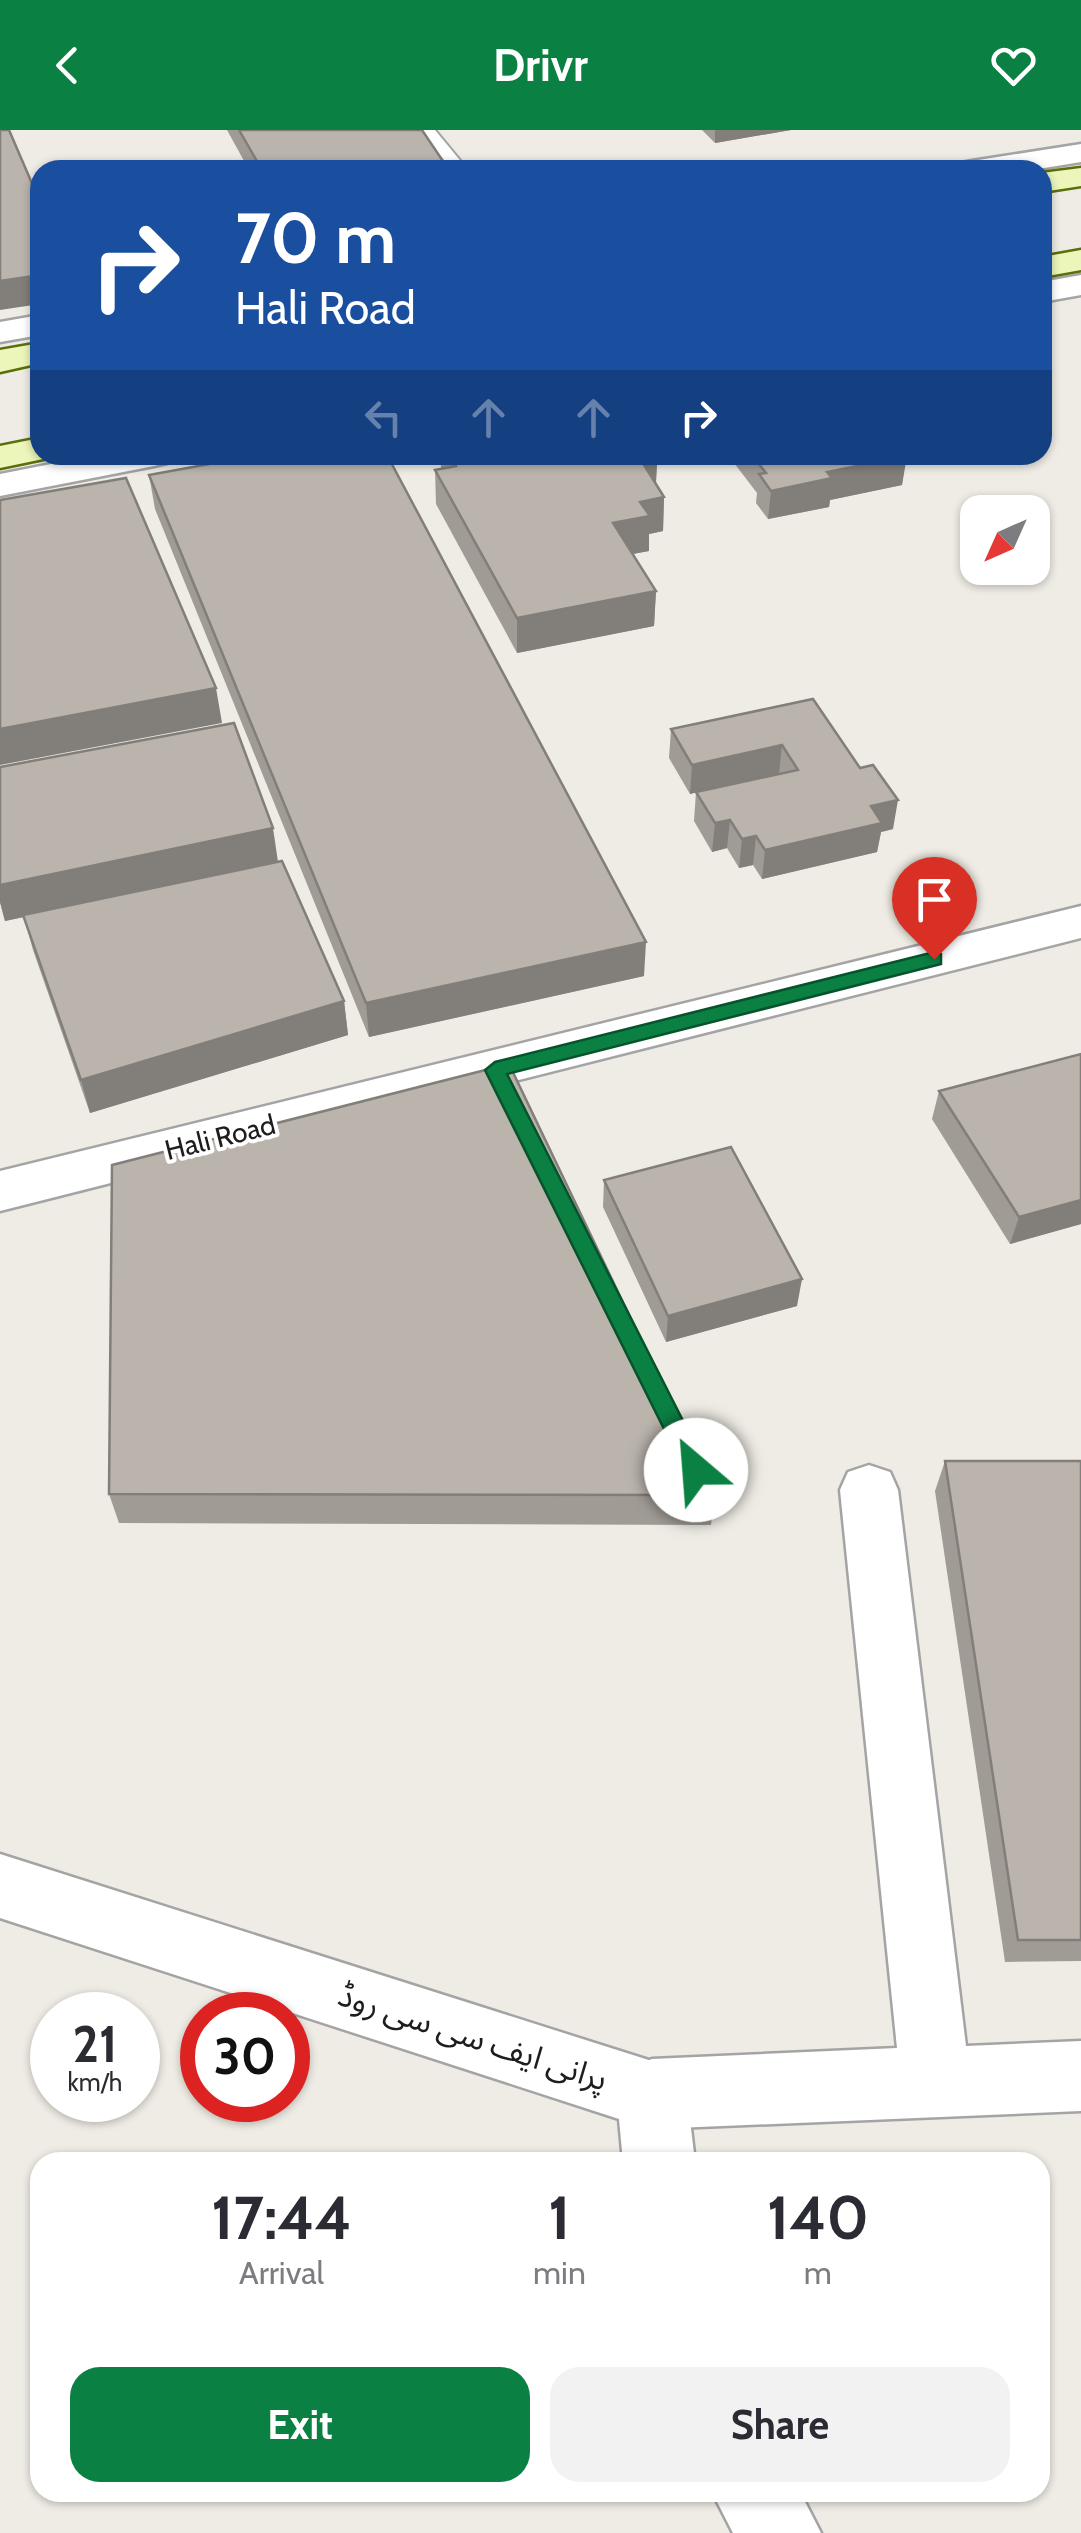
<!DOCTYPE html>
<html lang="en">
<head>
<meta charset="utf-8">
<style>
	:root { --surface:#fff; --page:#f2f2f3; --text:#2b2b33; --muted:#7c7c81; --accent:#0b8043 }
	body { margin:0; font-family:Cabin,"Noto Sans Arabic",sans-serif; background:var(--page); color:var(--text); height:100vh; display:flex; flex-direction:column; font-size:38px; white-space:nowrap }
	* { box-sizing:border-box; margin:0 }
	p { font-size:32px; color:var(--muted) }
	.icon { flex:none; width:55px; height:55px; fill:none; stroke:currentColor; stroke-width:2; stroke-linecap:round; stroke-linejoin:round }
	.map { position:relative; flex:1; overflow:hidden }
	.details { position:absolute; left:30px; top:2022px; width:1020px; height:350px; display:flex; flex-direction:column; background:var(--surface); border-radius:30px; box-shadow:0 2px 8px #0004 }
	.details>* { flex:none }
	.hud { position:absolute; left:30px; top:30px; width:1022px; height:305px; border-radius:30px; box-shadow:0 2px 8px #0004; background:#1a4fa0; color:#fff; overflow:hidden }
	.needle { width:65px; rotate:225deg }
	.buttons { position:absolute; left:960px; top:365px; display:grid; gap:20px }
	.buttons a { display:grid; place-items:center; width:90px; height:90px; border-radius:20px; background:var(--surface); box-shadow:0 2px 8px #0004; font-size:50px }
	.speed { position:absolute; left:30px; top:1862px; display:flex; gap:20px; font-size:50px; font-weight:700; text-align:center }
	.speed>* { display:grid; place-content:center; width:130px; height:130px; border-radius:50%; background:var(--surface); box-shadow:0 2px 8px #0004; line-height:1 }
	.speed small { font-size:25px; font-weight:400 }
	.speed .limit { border:15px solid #d22; background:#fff; color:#111 }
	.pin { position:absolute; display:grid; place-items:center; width:85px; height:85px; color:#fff; margin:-102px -42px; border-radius:50% 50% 50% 0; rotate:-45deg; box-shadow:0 0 10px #0007 }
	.pin .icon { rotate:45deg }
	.me { position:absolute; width:110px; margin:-55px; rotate:333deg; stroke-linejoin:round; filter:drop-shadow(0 0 8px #0008) }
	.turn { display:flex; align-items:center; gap:35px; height:210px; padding:0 40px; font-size:45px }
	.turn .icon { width:130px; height:130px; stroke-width:2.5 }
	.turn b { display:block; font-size:70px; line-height:85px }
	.lanes { display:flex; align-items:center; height:95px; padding:0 40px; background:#0003; justify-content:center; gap:50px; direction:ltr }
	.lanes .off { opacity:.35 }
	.eta { display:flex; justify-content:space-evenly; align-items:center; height:170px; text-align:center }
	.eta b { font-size:60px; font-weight:700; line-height:70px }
	.cta { display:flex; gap:20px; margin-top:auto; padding:20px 40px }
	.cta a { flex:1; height:115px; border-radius:30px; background:var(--accent); color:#fff; font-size:40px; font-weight:700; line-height:115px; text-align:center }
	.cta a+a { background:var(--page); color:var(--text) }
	header { display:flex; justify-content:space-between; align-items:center; height:130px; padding:0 40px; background:var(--accent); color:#fff; font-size:45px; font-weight:700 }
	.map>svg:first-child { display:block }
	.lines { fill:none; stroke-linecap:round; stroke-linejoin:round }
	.service-casing { stroke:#a4a4a4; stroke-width:4 }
	.minor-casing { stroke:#a4a4a4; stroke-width:5 }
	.tertiary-casing { stroke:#a4a4a4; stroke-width:5 }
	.secondary-casing { stroke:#586f0a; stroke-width:5 }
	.service { fill:#fff; fill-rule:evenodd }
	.minor { fill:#fff; fill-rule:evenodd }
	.tertiary { fill:#fff; fill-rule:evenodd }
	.secondary { fill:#ecf6ba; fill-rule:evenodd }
	.wall { fill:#a09b95 }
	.shaded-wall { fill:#827e79 }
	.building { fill:#bab4ad; stroke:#827e79; stroke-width:2.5 }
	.route { fill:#0b8043; stroke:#07532c; stroke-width:2.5 }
	.labels { text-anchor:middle; stroke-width:8; stroke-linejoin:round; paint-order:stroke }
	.street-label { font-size:28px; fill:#1d1d1d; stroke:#fff }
	.near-street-label { font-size:32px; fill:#1d1d1d; stroke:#fff }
</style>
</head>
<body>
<header><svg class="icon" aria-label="back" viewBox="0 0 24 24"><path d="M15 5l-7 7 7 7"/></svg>Drivr<svg class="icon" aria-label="heart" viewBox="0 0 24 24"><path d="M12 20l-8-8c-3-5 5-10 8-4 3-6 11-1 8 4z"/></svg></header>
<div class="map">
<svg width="1081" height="2403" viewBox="0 0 1081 2403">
	<rect width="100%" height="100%" fill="#eeece4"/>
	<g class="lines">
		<!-- service casing -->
		<g class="service-casing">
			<path id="service" d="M419,0H435L468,40H452Z"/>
		</g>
		<!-- minor casing -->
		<g class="minor-casing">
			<g id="minor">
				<path d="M1081,14V32L1032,40H956L961,33L972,31Z"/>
				<path d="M1081,145V165L1042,172V152Z"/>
				<path d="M40,185V205L0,212V192Z"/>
				<path d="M97,325H173L167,333L154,336L0,366V344Z"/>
				<path d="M869,1335L890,1342L898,1360L966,1916L1081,1911V1981L652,1999L627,1989L617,1964L627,1939L652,1929L897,1918L840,1360L848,1342Z"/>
			</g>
		</g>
		<!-- tertiary casing -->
		<g class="tertiary-casing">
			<g id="tertiary">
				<path d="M1081,776V808L0,1081V1041Z"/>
				<path d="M0,1724L677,1939L687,1964L695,2032H623L619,1989L0,1788Z"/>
				<path d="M712,2362H800L821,2403H733Z"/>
			</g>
		</g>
		<!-- secondary casing -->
		<g class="secondary-casing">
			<g id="secondary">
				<path d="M1081,38V56L1042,62V43Z"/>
				<path d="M1081,120V140L1042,147V127Z"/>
				<path d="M40,213V233L0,242V220Z"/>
				<path d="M40,308V325L53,327L0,338V316Z"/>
			</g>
		</g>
		<!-- service -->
		<use href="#service" class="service"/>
		<!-- minor -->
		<use href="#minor" class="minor"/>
		<!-- tertiary -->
		<use href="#tertiary" class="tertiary"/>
		<!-- secondary -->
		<use href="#secondary" class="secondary"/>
	</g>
	<!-- wall -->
	<g class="wall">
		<path d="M227,0H422L449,40H249Z"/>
		<path d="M702,0H791L715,13Z"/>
		<path d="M441,325H652L657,333L656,354L664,367L663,401L649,404V421L632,424L656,461L654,496L517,523L436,374L435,340L441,338Z"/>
		<path d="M728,325H906L902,355L830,370L829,377L768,389L756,373L757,363Z"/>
		<path d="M149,345L644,846L369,907L155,379Z"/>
		<path d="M813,569L893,699L881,702L877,722L762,749L753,735L739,738L727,718L712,722L694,691L696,662L690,664L669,628L671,599Z"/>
		<path d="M0,637L278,732L344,871L348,905L90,983L33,820L24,787L5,791L0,772Z"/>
		<path d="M1081,924V1094L1010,1114L932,989L939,961Z"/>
		<path d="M604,1050L797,1176L666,1212L603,1077Z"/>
		<path d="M945,1331H1081V1831L1005,1832L935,1361Z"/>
		<path d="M109,1364L715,1365L711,1395L119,1393Z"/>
	</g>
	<!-- shaded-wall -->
	<g class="shaded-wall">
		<path d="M715,0H791L715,13Z"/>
		<path d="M40,145V174L0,180V151Z"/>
		<path d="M907,326L902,355L830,370L829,377L768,389L771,361L827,342Z"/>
		<path d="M657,333L655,367L644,335Z"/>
		<path d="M664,367L663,401L649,404V421L611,428L613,393L640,372Z"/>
		<path d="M656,461L654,496L517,523V488Z"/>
		<path d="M216,558L222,593L0,635V599Z"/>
		<path d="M782,615L779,644L690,664L692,635Z"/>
		<path d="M898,670L893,699L881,702L877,722L762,749L765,720L871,676Z"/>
		<path d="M730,690L727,718L712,722L715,693Z"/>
		<path d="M273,698L278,732L5,791L0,772V755Z"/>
		<path d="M756,706L753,735L739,738L742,709Z"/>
		<path d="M646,812L644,846L369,907L366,873Z"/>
		<path d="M344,871L348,905L90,983L81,950Z"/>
		<path d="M1081,1070V1094L1010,1114L1019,1087Z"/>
		<path d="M802,1149L797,1176L666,1212L668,1186Z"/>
	</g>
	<!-- building -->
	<g class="building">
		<path d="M0,0H9L40,72V145L0,151Z"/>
		<path d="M239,0H422L449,40H262Z"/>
		<path d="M259,325H387L646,812L366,873L149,345Z"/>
		<path d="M451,325H652L657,333L644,335L664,367L640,372L650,386L613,393L656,461L517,488L435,340L456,336Z"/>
		<path d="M752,325H906L907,326L827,342L832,348L771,361L759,344L766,343Z"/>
		<path d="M126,348L216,558L0,599V370Z"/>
		<path d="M813,569L860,638L873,635L898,670L871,676L882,693L765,720L756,706L742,709L730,690L715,693L696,662L798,640L782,615L692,635L671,599Z"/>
		<path d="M234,593L273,698L0,755V637Z"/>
		<path d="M282,731L344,871L81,950L23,785Z"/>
		<path d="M1081,924V1070L1019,1087L939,961Z"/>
		<path d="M509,934L715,1365L109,1364L112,1035Z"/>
		<path d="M731,1017L802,1149L668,1186L604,1050Z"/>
		<path d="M945,1331H1081V1810H1018Z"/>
	</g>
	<!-- route -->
	<path class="route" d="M934,822L941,824V834L507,944L708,1340L704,1347H688L485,940L495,932Z"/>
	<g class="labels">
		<!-- street labels -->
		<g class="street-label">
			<text transform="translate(220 1007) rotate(-14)" y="10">Hali Road</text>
		</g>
		<!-- near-street labels -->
		<g class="near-street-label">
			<text transform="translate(473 1907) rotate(18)" y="11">پرانی ایف سی سی روڈ</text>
		</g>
	</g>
</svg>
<div class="buttons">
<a><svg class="needle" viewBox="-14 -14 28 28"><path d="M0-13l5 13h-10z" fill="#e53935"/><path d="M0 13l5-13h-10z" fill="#7c7c81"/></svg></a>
</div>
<div class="speed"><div>21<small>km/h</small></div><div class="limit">30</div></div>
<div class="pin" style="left:934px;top:829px;background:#d93025"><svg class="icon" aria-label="arrive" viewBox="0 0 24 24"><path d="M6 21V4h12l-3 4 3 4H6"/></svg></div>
<svg class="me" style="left:696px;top:1340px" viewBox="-20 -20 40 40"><circle r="19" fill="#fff"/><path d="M0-13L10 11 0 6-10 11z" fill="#0b8043"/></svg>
<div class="hud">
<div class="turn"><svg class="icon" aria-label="right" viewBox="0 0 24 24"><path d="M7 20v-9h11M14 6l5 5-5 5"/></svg><div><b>70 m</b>Hali Road</div></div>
<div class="lanes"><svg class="icon off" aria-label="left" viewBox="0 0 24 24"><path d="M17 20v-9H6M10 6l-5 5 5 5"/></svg><svg class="icon off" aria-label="ahead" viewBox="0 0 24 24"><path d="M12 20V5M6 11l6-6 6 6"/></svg><svg class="icon off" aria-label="ahead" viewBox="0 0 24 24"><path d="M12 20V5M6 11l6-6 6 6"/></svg><svg class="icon" aria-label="right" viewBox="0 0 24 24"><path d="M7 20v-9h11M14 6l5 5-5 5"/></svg></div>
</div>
<section class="details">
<div class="eta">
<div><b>17:44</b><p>Arrival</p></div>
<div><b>1</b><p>min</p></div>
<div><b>140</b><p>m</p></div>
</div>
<div class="cta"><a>Exit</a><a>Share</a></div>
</section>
</div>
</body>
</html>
